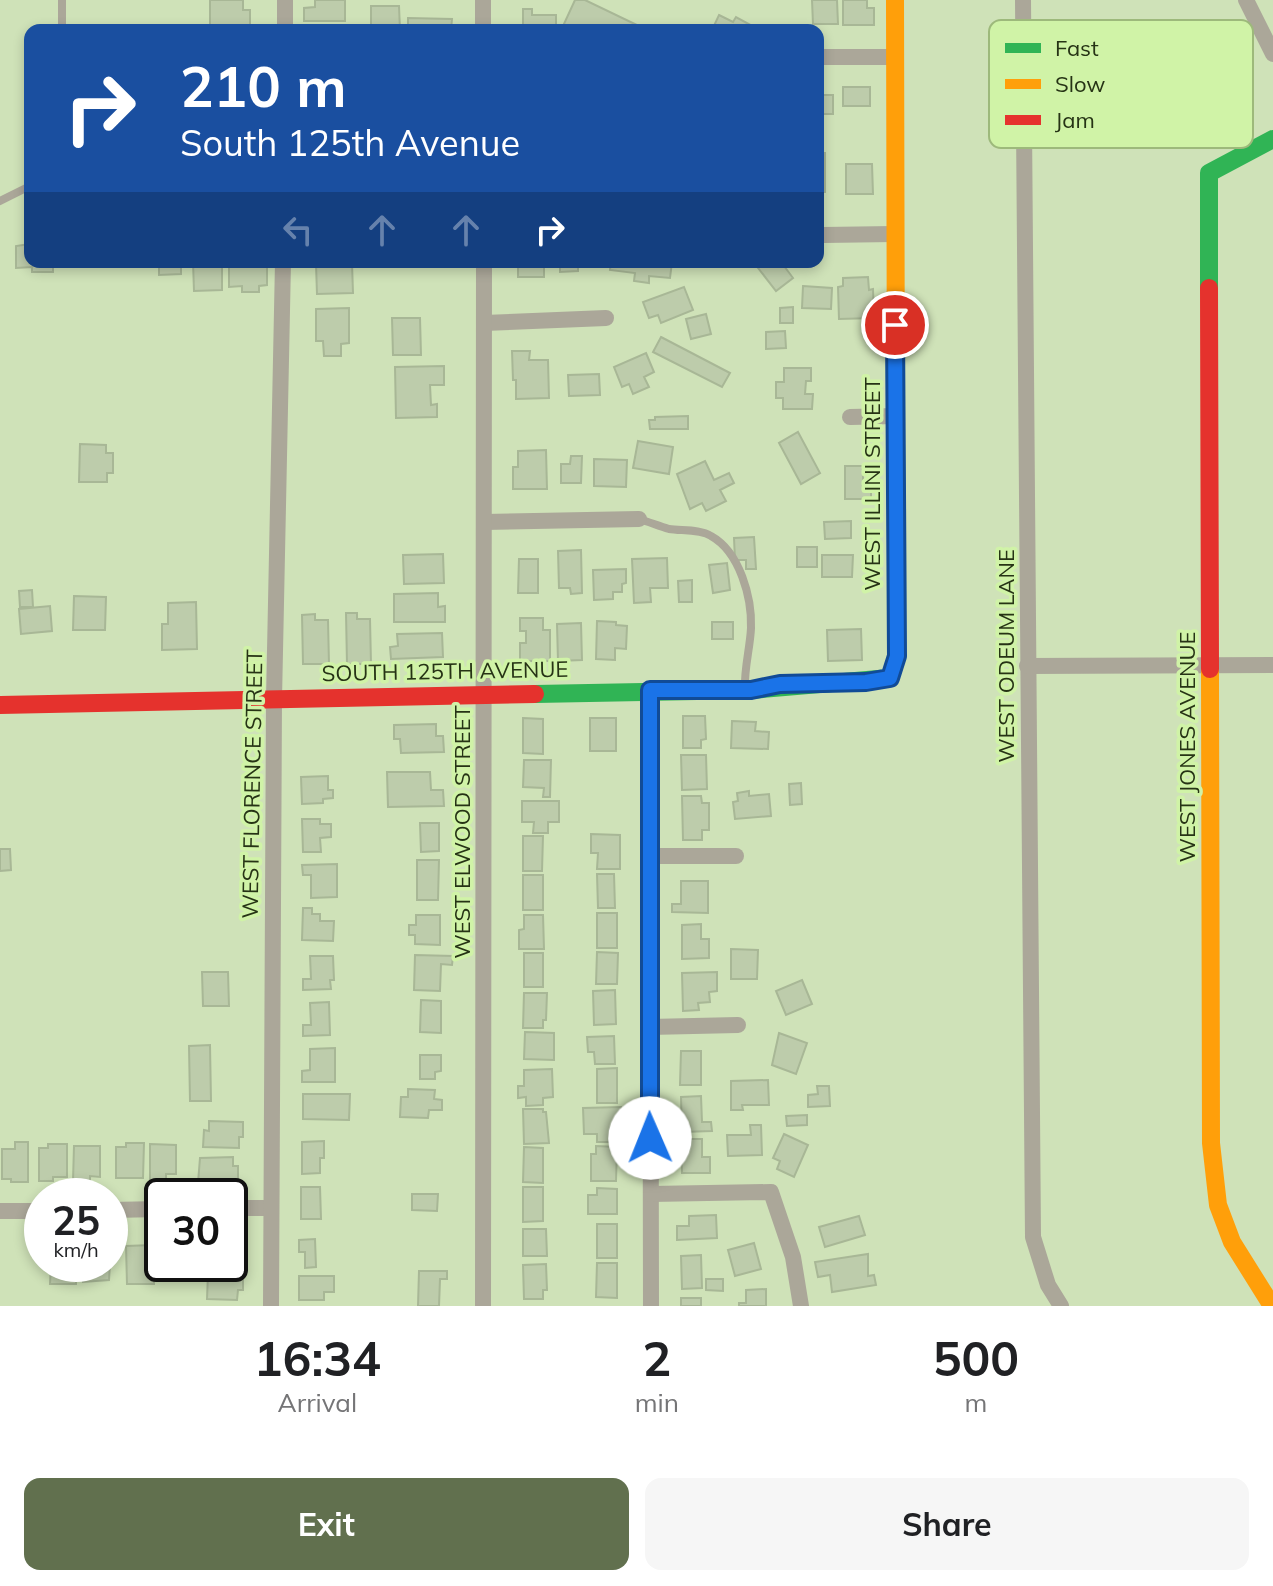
<!DOCTYPE html>
<html lang="en">
<head>
<meta charset="utf-8">
<style>
	:root { --surface:#fff; --page:#f6f6f6; --text:#202124; --muted:#757577; --accent:#61704e }
	body { margin:0; font-family:Mulish,sans-serif; background:var(--page); color:var(--text); height:100vh; display:flex; flex-direction:column; font-size:30px; white-space:nowrap }
	* { box-sizing:border-box; margin:0 }
	p { font-size:26px; color:var(--muted) }
	.icon { flex:none; width:44px; height:44px; fill:none; stroke:currentColor; stroke-width:2; stroke-linecap:round; stroke-linejoin:round }
	.map { position:relative; height:1306px; overflow:hidden }
	.side { display:flex; flex-direction:column; background:var(--surface); flex:1 }
	.side>* { flex:none }
	.hud { position:absolute; left:24px; top:24px; width:800px; height:244px; border-radius:16px; box-shadow:0 4px 12px #0003; background:#1a4fa0; color:#fff; overflow:hidden }
	.speed { position:absolute; left:24px; top:1178px; display:flex; gap:16px; font-size:40px; font-weight:700; text-align:center }
	.speed>* { display:grid; place-content:center; width:104px; height:104px; border-radius:50%; background:var(--surface); box-shadow:0 4px 12px #0003; line-height:1 }
	.speed small { font-size:20px; font-weight:400 }
	.speed .limit { border:4px solid #111; border-radius:12px; background:#fff; color:#111 }
	.pin { position:absolute; display:grid; place-items:center; width:68px; height:68px; color:#fff; margin:-34px; border:4px solid #fff; border-radius:50%; box-shadow:0 2px 8px #0007 }
	.me { position:absolute; width:88px; margin:-44px; rotate:359deg; stroke-linejoin:round; filter:drop-shadow(0 0 6px #0008) }
	.turn { display:flex; align-items:center; gap:28px; height:168px; padding:0 24px; font-size:36px }
	.turn .icon { width:104px; height:104px; stroke-width:2.5 }
	.turn b { display:block; font-size:56px; line-height:68px }
	.lanes { display:flex; align-items:center; height:76px; padding:0 24px; background:#0003; justify-content:center; gap:40px; direction:ltr }
	.lanes .off { opacity:.35 }
	.eta { display:flex; justify-content:space-evenly; align-items:center; height:136px; text-align:center }
	.eta b { font-size:48px; font-weight:700; line-height:56px }
	.action { display:flex; gap:16px; margin-top:auto; padding:16px 24px }
	.action a { flex:1; height:92px; border-radius:16px; background:var(--accent); color:#fff; font-size:32px; font-weight:700; line-height:92px; text-align:center }
	.action a+a { background:var(--page); color:var(--text) }
	.map>svg:first-child { display:block }
	.building { fill:#bdccab; stroke:#a8b796; stroke-width:2 }
	.lines { fill:none; stroke-linecap:round; stroke-linejoin:round }
	.lane { stroke:#aba799; stroke-width:8 }
	.street { stroke:#aba799; stroke-width:16 }
	.fast { stroke:#30b455; stroke-width:18 }
	.slow { stroke:#ff9f0a; stroke-width:18 }
	.jam { stroke:#e5322d; stroke-width:18 }
	.route-casing { stroke:#114b97; stroke-width:20 }
	.route { stroke:#1a73e8; stroke-width:14 }
	.labels { text-anchor:middle; stroke-width:7; stroke-linejoin:round; paint-order:stroke }
	.street-label { font-size:22px; fill:#263315; stroke:#d0f3a7 }
	.key { fill:#d0f3a7; stroke:#9db97b; stroke-width:2 }
	.key-label { font-size:22px; fill:#263315 }
</style>
</head>
<body>
<div class="map">
<svg width="1273" height="1306" viewBox="0 0 1273 1306">
	<rect width="100%" height="100%" fill="#cfe2b8"/>
	<!-- building -->
	<g class="building">
		<path d="M210,0H243V10H250V30H210Z"/>
		<path d="M315,0H345V21H304V8L315,7Z"/>
		<path d="M575,0H585L639,26L637,30H571L563,26Z"/>
		<path d="M812,0H837L838,24H813Z"/>
		<path d="M843,0H867V8H874V25H843Z"/>
		<path d="M371,6H399L400,30H371Z"/>
		<path d="M523,9H532V15H556V30H523Z"/>
		<path d="M719,15L733,22L736,17L756,28L755,30H712Z"/>
		<path d="M408,18L452,19L451,30H408Z"/>
		<rect x="843" y="87" width="27" height="19"/>
		<rect x="818" y="95" width="15" height="19"/>
		<rect x="818" y="153" width="7" height="39"/>
		<path d="M846,164H872L873,194H846Z"/>
		<path d="M30,244V262H53V272H32V267L16,268V246Z"/>
		<path d="M154,262H181V274L159,275V263Z"/>
		<path d="M193,262H222V290L194,291Z"/>
		<path d="M243,262L267,265V285L259,286V292H242V286L229,287V265L243,264Z"/>
		<rect x="518" y="262" width="26" height="15"/>
		<path d="M560,262H578V271L560,272Z"/>
		<path d="M611,262H672L670,278L649,276V283L634,281L635,273L610,270Z"/>
		<path d="M758,262H781L793,278L776,291L755,264Z"/>
		<path d="M352,263L353,293L317,294L316,264Z"/>
		<path d="M868,277L869,290L873,289L874,318L839,319L838,287L843,286V278Z"/>
		<path d="M803,286L832,288L831,309L802,308Z"/>
		<path d="M684,287L693,310L661,323L658,315L649,318L643,302Z"/>
		<path d="M793,307V323H780V308Z"/>
		<path d="M349,308V343L341,344V356H324L323,341H316V309Z"/>
		<path d="M706,314L711,334L691,339L686,319Z"/>
		<path d="M392,318H420L421,355H393Z"/>
		<path d="M785,331L786,348L766,349V332Z"/>
		<path d="M661,337L730,373L722,387L653,352Z"/>
		<path d="M512,351H530L529,360H548L549,398L516,399V380H513Z"/>
		<path d="M646,353L654,372L644,377L649,387L633,394L629,384L622,387L614,367Z"/>
		<path d="M444,366V385H430L431,405L437,404V417L396,418L395,367Z"/>
		<path d="M784,368H811V381H806L805,394H813L812,409H783V398H776V382H784Z"/>
		<path d="M599,374L600,395L569,396L568,375Z"/>
		<path d="M688,416V429H650L649,420H655V417Z"/>
		<path d="M798,432L820,473L801,484L779,443Z"/>
		<path d="M638,441L673,447L669,474L633,468Z"/>
		<path d="M80,444L106,445V453H113V473H107V482H79Z"/>
		<path d="M546,450L547,489H513V467H518V451Z"/>
		<path d="M571,456H582L581,483H561V464H570Z"/>
		<path d="M594,459L627,460L626,487L594,486Z"/>
		<path d="M705,461L714,480L729,473L734,483L720,490L726,501L706,511L702,503L690,509L677,474Z"/>
		<path d="M845,466H863V481L871,480V499H845Z"/>
		<path d="M851,521V538L825,539L824,522Z"/>
		<path d="M754,537L756,569H746V560H735L734,538Z"/>
		<rect x="797" y="547" width="20" height="20"/>
		<path d="M581,550L582,593L571,594L570,588H559L558,551Z"/>
		<path d="M443,554L444,583L404,584L403,555Z"/>
		<path d="M822,555H853L852,577H822Z"/>
		<path d="M667,558L668,588H650L651,602L634,603L632,559Z"/>
		<path d="M519,559H538V593H518Z"/>
		<path d="M727,563L730,590L713,593L709,565Z"/>
		<path d="M626,569V583L622,584V592H613V599L594,600L593,570Z"/>
		<path d="M692,580V602H679L678,581Z"/>
		<path d="M32,590L33,607H20L19,591Z"/>
		<path d="M438,593V607L445,606V622H394V594Z"/>
		<path d="M74,596L106,597L105,630H73Z"/>
		<path d="M196,602L197,649L162,650V624H168V603Z"/>
		<path d="M50,606L52,631L21,634L19,609Z"/>
		<path d="M346,613H357V619H370L371,664H347Z"/>
		<path d="M315,614V620H328L329,664H303L302,615Z"/>
		<path d="M520,618H543V630H550V661H520V643H526V631H520Z"/>
		<path d="M597,621L616,622V625L627,626L626,649L615,648V660L596,659Z"/>
		<rect x="712" y="622" width="21" height="17"/>
		<path d="M581,623L582,660L558,661L557,624Z"/>
		<path d="M861,629L862,660L828,661L827,630Z"/>
		<path d="M442,633L443,657L391,659L390,647L398,646L397,634Z"/>
		<path d="M683,716H705L706,739L701,740V748H683Z"/>
		<path d="M523,718L543,719V754L523,753Z"/>
		<rect x="590" y="718" width="26" height="33"/>
		<path d="M732,721L756,722L755,731L769,732L768,749L731,748Z"/>
		<path d="M436,724V736H443L444,752L401,753L400,739H394V725Z"/>
		<path d="M681,755H706L707,789L682,790Z"/>
		<path d="M524,760H551L550,797H543L544,788L523,787Z"/>
		<path d="M387,772H430L431,790H443L444,806L388,807Z"/>
		<path d="M328,776V790H333V798L323,799V803L302,804L301,777Z"/>
		<path d="M801,783L802,804L790,805L789,784Z"/>
		<path d="M749,791V796L769,794L771,816L735,819L733,802L738,801L737,793Z"/>
		<path d="M682,796H701L702,803H709V830H702V840H683Z"/>
		<path d="M522,801H559V822H548V833H533L534,822H522Z"/>
		<path d="M302,819H320V824H331V837L320,838L321,852H303Z"/>
		<path d="M420,823H439V851L421,852Z"/>
		<path d="M591,834L620,835V869H597L598,853H591Z"/>
		<path d="M523,836H543L542,871H523Z"/>
		<path d="M0,849H10L11,870L0,871Z"/>
		<path d="M417,860H439L438,900H417Z"/>
		<path d="M337,864V897L311,898V875H303L302,865Z"/>
		<path d="M597,874H614L615,908H598Z"/>
		<rect x="523" y="875" width="20" height="35"/>
		<path d="M681,881H708V913L672,912V904H681Z"/>
		<path d="M303,908H312V914H320V921H334L333,941L302,940Z"/>
		<rect x="597" y="913" width="20" height="35"/>
		<path d="M416,915H440V945L415,944V935H409V925H416Z"/>
		<path d="M524,915H543L544,949H519V930L524,929Z"/>
		<path d="M701,924V939H709V958L682,959V925Z"/>
		<path d="M731,949L758,950L757,979H731Z"/>
		<path d="M597,952L618,953L617,984H596Z"/>
		<rect x="524" y="953" width="19" height="34"/>
		<path d="M415,955L453,956L452,965L441,964L440,991L414,990Z"/>
		<path d="M310,956H333L334,980H330L331,989L303,990V979H311Z"/>
		<path d="M202,972H228L229,1006H203Z"/>
		<path d="M717,972V991L709,992L710,1002L698,1003L699,1010L683,1011L682,973Z"/>
		<path d="M802,980L812,1004L786,1015L776,991Z"/>
		<path d="M615,990L616,1024L594,1025L593,991Z"/>
		<path d="M524,993H547L546,1020H543V1028H523Z"/>
		<path d="M421,1000L441,1001V1033L420,1032Z"/>
		<path d="M329,1002L330,1035L303,1036V1025H311L310,1003Z"/>
		<path d="M525,1032L554,1033V1060L524,1059Z"/>
		<path d="M779,1033L807,1043L796,1074L772,1065Z"/>
		<path d="M614,1036L615,1064H595L594,1052H588L587,1037Z"/>
		<path d="M210,1045L211,1101H190L189,1046Z"/>
		<path d="M335,1048V1082H302V1071L310,1070V1049Z"/>
		<path d="M681,1051H701V1085H680Z"/>
		<path d="M420,1055H441V1071L435,1072V1079H420Z"/>
		<path d="M617,1068V1103H597V1069Z"/>
		<path d="M552,1069L553,1097L543,1098V1105L526,1106V1097L518,1098V1086H524V1070Z"/>
		<path d="M768,1080L769,1105H742L743,1110H731V1081Z"/>
		<path d="M817,1086H829L830,1106L808,1107V1095L818,1094Z"/>
		<path d="M408,1089L435,1090L434,1099L442,1100V1110H429L428,1118L400,1117L401,1097H408Z"/>
		<path d="M303,1094H350L349,1120L303,1119Z"/>
		<path d="M701,1096L702,1122H711L712,1131L682,1132L681,1097Z"/>
		<path d="M621,1107L622,1142H597V1134H584L583,1108Z"/>
		<path d="M523,1109H543V1112H546L549,1143L524,1144Z"/>
		<path d="M807,1115V1125L787,1126L786,1116Z"/>
		<path d="M209,1121L243,1122V1137H239V1148L203,1147L204,1130L209,1131Z"/>
		<path d="M750,1125H761L762,1155L728,1156L727,1135H751Z"/>
		<path d="M784,1134L808,1145L794,1177L777,1169L780,1161L773,1158Z"/>
		<path d="M681,1139H702V1157H710V1173H682Z"/>
		<path d="M324,1141V1158H320V1173L302,1174V1142Z"/>
		<path d="M15,1142H28V1182H11V1179H2V1149H15Z"/>
		<path d="M126,1143H144L143,1178H116V1147H126Z"/>
		<path d="M48,1144H67V1177H53V1181H39V1148H48Z"/>
		<path d="M150,1144L176,1145V1174H166V1180H150Z"/>
		<path d="M74,1146H100V1177L90,1176V1181H73Z"/>
		<path d="M596,1146L617,1147L616,1181H591V1154H596Z"/>
		<path d="M524,1147L543,1148V1183L523,1182Z"/>
		<path d="M233,1157V1166H238V1182L198,1183L200,1158Z"/>
		<path d="M301,1187H320L321,1219H301Z"/>
		<path d="M523,1187H543V1221L523,1222Z"/>
		<path d="M597,1188L617,1189V1214H588V1195H597Z"/>
		<path d="M412,1194H438L437,1211L412,1210Z"/>
		<path d="M716,1215L717,1238L677,1240V1226H689V1216Z"/>
		<path d="M859,1216L865,1235L825,1247L819,1227Z"/>
		<rect x="597" y="1224" width="20" height="34"/>
		<path d="M523,1229H546L547,1256H523Z"/>
		<path d="M230,1238H239L240,1267H206V1264H230Z"/>
		<path d="M315,1239L316,1267L305,1268V1252H299V1240Z"/>
		<path d="M160,1241L162,1264H186V1280H160Z"/>
		<path d="M754,1243L761,1269L735,1276L728,1250Z"/>
		<path d="M153,1245L154,1284H127L126,1246Z"/>
		<path d="M868,1254V1276L874,1275L876,1285L832,1292L830,1275L818,1277L815,1262Z"/>
		<path d="M701,1255L702,1288L682,1289L681,1256Z"/>
		<path d="M597,1263H617V1298L596,1297Z"/>
		<path d="M51,1264H76V1284H50Z"/>
		<path d="M84,1264H110L109,1280L83,1282Z"/>
		<path d="M546,1264L547,1290H543V1299H524L523,1265Z"/>
		<path d="M419,1271H447V1279H440L439,1306H418Z"/>
		<path d="M208,1273L243,1274V1290H238L237,1300L207,1299Z"/>
		<path d="M299,1276H334V1292H324V1300H299Z"/>
		<path d="M706,1279H723V1291L706,1290Z"/>
		<path d="M766,1289V1306H739V1303H746V1290Z"/>
		<rect x="681" y="1298" width="20" height="8"/>
	</g>
	<g class="lines">
		<!-- lane -->
		<g class="lane">
			<path d="M62,30V0"/>
			<path d="M0,201L30,186"/>
			<path d="M639,519C649,522 659,526 669,529C681,531 700,529 711,536C740,552 752,598 751,628C750,649 744,668 745,689"/>
		</g>
		<!-- street -->
		<g class="street">
			<path d="M483,0V30"/>
			<path d="M1023,0L1033,1237L1048,1285L1061,1306"/>
			<path d="M1246,0L1273,54"/>
			<path d="M285,30V0"/>
			<path d="M818,57H894"/>
			<path d="M823,235L894,234"/>
			<path d="M484,323L606,318"/>
			<path d="M850,417L896,416"/>
			<path d="M484,522L639,519"/>
			<path d="M1027,666L1273,665"/>
			<path d="M650,690L651,1306"/>
			<path d="M650,856H736"/>
			<path d="M649,1027L738,1025"/>
			<path d="M651,1194L771,1192L793,1257L801,1306"/>
			<path d="M230,1208H271"/>
			<path d="M110,1210L162,1209"/>
			<path d="M0,1211H42"/>
			<path d="M271,1306L274,700L283,262"/>
			<path d="M483,1306L484,262"/>
		</g>
		<!-- fast -->
		<g class="fast">
			<path d="M1209,288V173L1273,139"/>
			<path d="M535,694L751,690L890,678L897,656L896,441"/>
		</g>
		<!-- slow -->
		<g class="slow">
			<path d="M895,0L896,441"/>
			<path d="M1210,669L1211,1143L1218,1205L1232,1242L1272,1306"/>
		</g>
		<!-- jam -->
		<g class="jam">
			<path d="M1209,288L1210,669"/>
			<path d="M0,705L535,694"/>
		</g>
	</g>
	<g class="lines">
		<!-- route casing -->
		<g class="route-casing">
			<path id="route" d="M650,1138V690H751L780,684L866,682L890,678L897,656L895,325"/>
		</g>
		<!-- route -->
		<use href="#route" class="route"/>
	</g>
	<g class="labels">
		<!-- street labels -->
		<g class="street-label">
			<text transform="translate(872 484) rotate(-90)" y="8">WEST ILLINI STREET</text>
			<text transform="translate(1006 656) rotate(-90)" y="8">WEST ODEUM LANE</text>
			<text transform="translate(445 671) rotate(-1)" y="8">SOUTH 125TH AVENUE</text>
			<text transform="translate(1187 747) rotate(-90)" y="8">WEST JONES AVENUE</text>
			<text transform="translate(252 784) rotate(-89)" y="8">WEST FLORENCE STREET</text>
			<text transform="translate(462 832) rotate(-90)" y="8">WEST ELWOOD STREET</text>
		</g>
	</g>
	<!-- legend -->
	<rect x="989" y="20" width="264" height="128" rx="12" class="key"/>
	<rect x="1005" y="43" width="36" height="10" fill="#30b455"/>
	<rect x="1005" y="79" width="36" height="10" fill="#ff9f0a"/>
	<rect x="1005" y="115" width="36" height="10" fill="#e5322d"/>
	<g class="key-label">
		<text x="1055" y="56">Fast</text>
		<text x="1055" y="92">Slow</text>
		<text x="1055" y="128">Jam</text>
	</g>
</svg>
<div class="speed"><div>25<small>km/h</small></div><div class="limit">30</div></div>
<div class="pin" style="left:895px;top:325px;background:#d93025"><svg class="icon" aria-label="arrive" viewBox="0 0 24 24"><path d="M6 21V4h12l-3 4 3 4H6"/></svg></div>
<svg class="me" style="left:650px;top:1138px" viewBox="-20 -20 40 40"><circle r="19" fill="#fff"/><path d="M0-13L10 11 0 6-10 11z" fill="#1a73e8"/></svg>
<div class="hud">
<div class="turn"><svg class="icon" aria-label="right" viewBox="0 0 24 24"><path d="M7 20v-9h11M14 6l5 5-5 5"/></svg><div><b>210 m</b>South 125th Avenue</div></div>
<div class="lanes"><svg class="icon off" aria-label="left" viewBox="0 0 24 24"><path d="M17 20v-9H6M10 6l-5 5 5 5"/></svg><svg class="icon off" aria-label="ahead" viewBox="0 0 24 24"><path d="M12 20V5M6 11l6-6 6 6"/></svg><svg class="icon off" aria-label="ahead" viewBox="0 0 24 24"><path d="M12 20V5M6 11l6-6 6 6"/></svg><svg class="icon" aria-label="right" viewBox="0 0 24 24"><path d="M7 20v-9h11M14 6l5 5-5 5"/></svg></div>
</div>
</div>
<section class="side">
<div class="eta">
<div><b>16:34</b><p>Arrival</p></div>
<div><b>2</b><p>min</p></div>
<div><b>500</b><p>m</p></div>
</div>
<div class="action"><a>Exit</a><a>Share</a></div>
</section>
</body>
</html>
